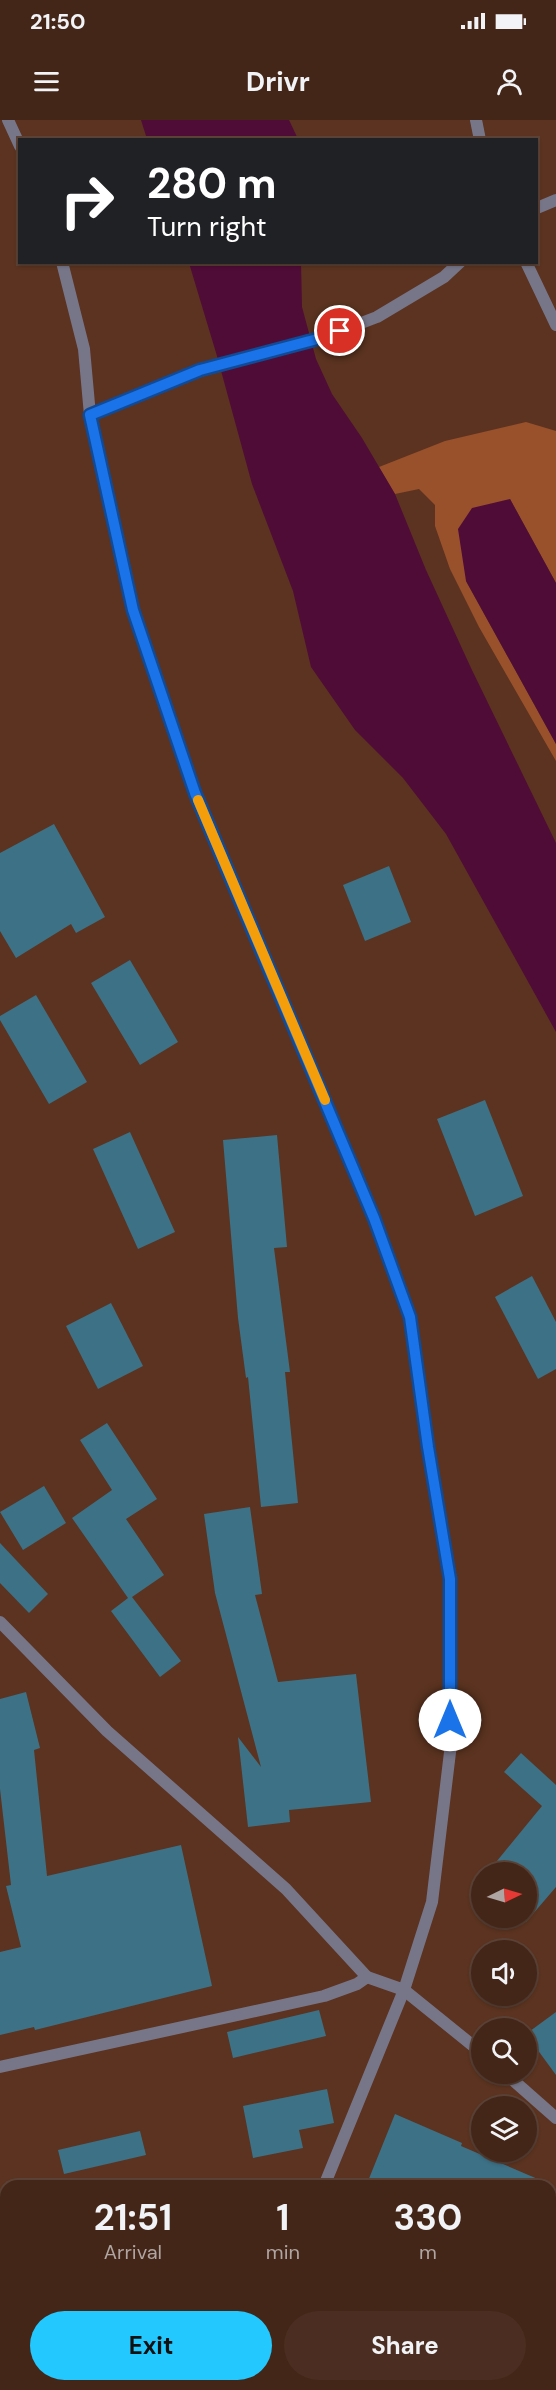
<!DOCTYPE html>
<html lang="en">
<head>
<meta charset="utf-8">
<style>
	:root { --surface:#442618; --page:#4b2e21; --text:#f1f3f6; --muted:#afa5a2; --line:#5c4337; --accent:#23c9fe }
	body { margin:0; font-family:"DM Sans",sans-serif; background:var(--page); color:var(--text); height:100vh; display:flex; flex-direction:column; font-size:22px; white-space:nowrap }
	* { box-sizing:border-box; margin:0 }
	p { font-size:20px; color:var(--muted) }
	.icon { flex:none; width:33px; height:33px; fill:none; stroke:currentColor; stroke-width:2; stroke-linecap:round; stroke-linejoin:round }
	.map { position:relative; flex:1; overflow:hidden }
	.drawer { position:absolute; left:0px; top:2060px; width:556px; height:212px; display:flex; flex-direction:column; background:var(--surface); border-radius:18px 18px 0 0; box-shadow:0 2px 4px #0004,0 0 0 2px var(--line) }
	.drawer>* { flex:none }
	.top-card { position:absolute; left:18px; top:18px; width:520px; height:126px; border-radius:0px; box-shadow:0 2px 4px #0004,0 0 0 2px var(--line); background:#202124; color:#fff; overflow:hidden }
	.needle { width:39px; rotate:85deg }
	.controls { position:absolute; left:471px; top:1742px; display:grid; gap:12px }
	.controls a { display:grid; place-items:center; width:66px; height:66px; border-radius:50%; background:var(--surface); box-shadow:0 2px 4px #0004,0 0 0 2px var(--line); font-size:30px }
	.pin { position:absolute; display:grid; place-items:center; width:51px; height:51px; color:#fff; margin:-26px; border:3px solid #fff; border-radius:50%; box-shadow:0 2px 6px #0007 }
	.me { position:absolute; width:66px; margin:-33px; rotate:0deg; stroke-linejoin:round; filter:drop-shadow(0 0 4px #0008) }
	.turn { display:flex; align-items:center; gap:21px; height:126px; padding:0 30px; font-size:27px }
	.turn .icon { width:78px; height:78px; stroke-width:2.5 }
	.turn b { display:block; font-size:42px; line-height:51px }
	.eta { display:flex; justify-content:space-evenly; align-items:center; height:102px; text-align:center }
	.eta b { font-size:36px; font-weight:700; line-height:42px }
	.primary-button { display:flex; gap:12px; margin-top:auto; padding:12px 30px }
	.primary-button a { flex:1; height:69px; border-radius:36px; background:var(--accent); color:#111; font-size:24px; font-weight:700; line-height:69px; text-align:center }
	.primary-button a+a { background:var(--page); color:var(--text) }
	.status { display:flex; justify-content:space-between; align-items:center; height:42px; padding:0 30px; background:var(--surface); direction:ltr }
	.status svg { height:16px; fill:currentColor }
	header { display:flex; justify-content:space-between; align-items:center; height:78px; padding:0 30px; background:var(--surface); font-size:27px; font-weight:700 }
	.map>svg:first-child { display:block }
	.green { fill:#99512c }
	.water { fill:#4f0c37 }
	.building { fill:#3d7186 }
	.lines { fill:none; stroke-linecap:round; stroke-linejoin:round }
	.minor { stroke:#777689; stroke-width:12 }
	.route-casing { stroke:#114b97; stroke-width:15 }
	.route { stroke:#1a73e8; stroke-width:10 }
	.slow { stroke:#f59e0b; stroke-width:10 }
</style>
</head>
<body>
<div class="status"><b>21:50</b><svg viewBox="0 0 49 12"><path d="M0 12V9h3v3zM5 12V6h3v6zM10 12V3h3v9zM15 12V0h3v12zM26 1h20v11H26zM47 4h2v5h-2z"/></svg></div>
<header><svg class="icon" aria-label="menu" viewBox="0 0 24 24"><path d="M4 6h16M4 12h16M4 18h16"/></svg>Drivr<svg class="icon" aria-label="person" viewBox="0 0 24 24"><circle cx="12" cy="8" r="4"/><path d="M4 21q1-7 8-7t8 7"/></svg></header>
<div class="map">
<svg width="556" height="2270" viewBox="0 0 556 2270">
	<rect width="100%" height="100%" fill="#5b3320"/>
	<!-- green -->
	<path class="green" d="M526,302L556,311V463L510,379L466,461L556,624V641L479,507L450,449L435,406V385L419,369L395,374L379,347L445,321Z"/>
	<!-- water -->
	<g class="water">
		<path d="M141,0H289L298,19H147Z"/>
		<path d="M189,143H301L302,187L316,239L332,274L362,318L395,374L426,450L471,548L556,723V912L446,714L403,658L355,610L311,547L293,471L252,364L217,236Z"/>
		<path d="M510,379L556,463V624L466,461L458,409L472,388Z"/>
	</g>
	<!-- building -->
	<g class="building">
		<path d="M54,704L105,797L76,813L71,804L16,838L0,811V733Z"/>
		<path d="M389,746L411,802L365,821L343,765Z"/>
		<path d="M130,840L178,922L140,945L91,863Z"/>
		<path d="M36,875L87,962L49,984L0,900V896Z"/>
		<path d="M485,980L523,1076L475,1096L437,999Z"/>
		<path d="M130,1012L175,1112L138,1129L93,1029Z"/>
		<path d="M277,1015L287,1127L274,1128L290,1252H285L298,1383L261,1387L248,1257L246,1258L238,1198L223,1020Z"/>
		<path d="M532,1156L556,1202V1249L538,1259L495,1177Z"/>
		<path d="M111,1183L143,1246L98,1269L66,1206Z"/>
		<path d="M107,1303L157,1379L126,1399L164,1455L132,1477L181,1541L160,1557L111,1491L128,1478L72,1398L112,1370L80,1320Z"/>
		<path d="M44,1366L66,1403L23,1430L0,1392Z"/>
		<path d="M250,1387L262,1474L255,1475L278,1562L356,1554L371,1682L289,1690L290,1702L248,1707L238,1617L261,1647L215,1473L204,1394Z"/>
		<path d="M0,1423L48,1474L29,1493L0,1463Z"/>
		<path d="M26,1572L40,1628L34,1630L47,1756L181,1725L212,1866L35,1910L34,1907L0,1915V1832L21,1827L6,1766L11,1765L0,1669V1579Z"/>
		<path d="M521,1633L556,1665V1767L526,1802V1752H488L542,1686L504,1652Z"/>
		<path d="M319,1890L326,1916L233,1938L227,1912Z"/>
		<path d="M556,1892V1955L526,1914Z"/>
		<path d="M327,1969L334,2003L299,2010L303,2028L253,2038L243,1986Z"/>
		<path d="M395,1994L462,2023L461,2026L554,2066H366Z"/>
		<path d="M140,2011L146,2035L64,2054L58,2030Z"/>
	</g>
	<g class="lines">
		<!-- minor -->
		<g class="minor">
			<path d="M8,0L20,26"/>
			<path d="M476,0L480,20"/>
			<path d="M537,88L556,80"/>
			<path d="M62,142L84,229L90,295L133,490L195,673L374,1098L410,1197L428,1327L450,1459L451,1624L432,1782L404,1870L324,2066"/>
			<path d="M526,142L556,205"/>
			<path d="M90,295L200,251L322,218L377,197L444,157L460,142"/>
			<path d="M0,1502L107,1611L286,1769L367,1857L404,1870L482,1933"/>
			<path d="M0,1947L324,1876L357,1864L367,1857"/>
			<path d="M505,1953L556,1998"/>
			<path d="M241,2270L243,2265"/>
		</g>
	</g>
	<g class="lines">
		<!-- route casing -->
		<g class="route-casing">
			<path id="route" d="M340,211L321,218L200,250L90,295L133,490L195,673L374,1098L410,1197L428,1327L450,1459V1600"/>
		</g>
		<!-- route -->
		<use href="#route" class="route"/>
		<!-- slow -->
		<path class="slow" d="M198,680L325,980"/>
	</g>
</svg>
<div class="controls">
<a><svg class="needle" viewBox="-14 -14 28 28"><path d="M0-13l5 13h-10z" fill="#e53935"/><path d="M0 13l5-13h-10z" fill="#afa5a2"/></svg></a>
<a><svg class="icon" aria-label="sound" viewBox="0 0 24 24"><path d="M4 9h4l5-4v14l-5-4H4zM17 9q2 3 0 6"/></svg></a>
<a><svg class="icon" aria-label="search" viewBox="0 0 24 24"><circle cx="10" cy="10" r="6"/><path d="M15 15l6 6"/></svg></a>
<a><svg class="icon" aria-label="layers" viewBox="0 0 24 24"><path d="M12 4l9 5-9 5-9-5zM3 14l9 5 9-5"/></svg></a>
</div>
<div class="pin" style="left:340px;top:211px;background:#d93025"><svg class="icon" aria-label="arrive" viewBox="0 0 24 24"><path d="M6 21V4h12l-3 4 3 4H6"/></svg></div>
<svg class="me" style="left:450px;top:1600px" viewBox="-20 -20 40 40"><circle r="19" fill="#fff"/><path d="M0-13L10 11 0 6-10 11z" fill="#1a73e8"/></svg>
<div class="top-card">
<div class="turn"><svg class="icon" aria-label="right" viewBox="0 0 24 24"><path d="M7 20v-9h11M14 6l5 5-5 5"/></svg><div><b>280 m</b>Turn right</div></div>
</div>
<section class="drawer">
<div class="eta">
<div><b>21:51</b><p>Arrival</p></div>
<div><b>1</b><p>min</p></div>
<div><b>330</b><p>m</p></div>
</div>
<div class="primary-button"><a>Exit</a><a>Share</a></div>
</section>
</div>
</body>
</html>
